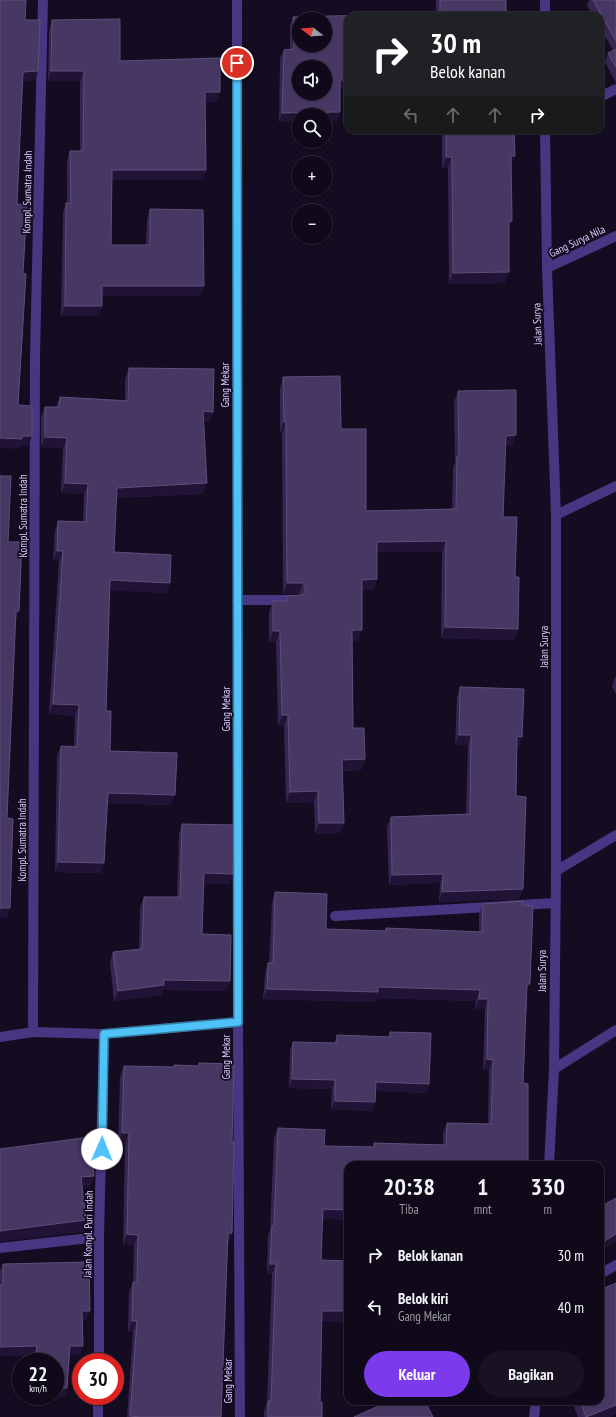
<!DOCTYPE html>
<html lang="id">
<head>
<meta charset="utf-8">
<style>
	:root { --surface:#0f0919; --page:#181222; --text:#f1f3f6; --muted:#9b9aa2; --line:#2f2a38; --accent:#7c3aed }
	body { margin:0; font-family:"PT Sans Narrow",sans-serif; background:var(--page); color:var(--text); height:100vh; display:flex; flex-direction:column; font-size:15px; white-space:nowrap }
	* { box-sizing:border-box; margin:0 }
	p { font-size:13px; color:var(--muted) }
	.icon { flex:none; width:22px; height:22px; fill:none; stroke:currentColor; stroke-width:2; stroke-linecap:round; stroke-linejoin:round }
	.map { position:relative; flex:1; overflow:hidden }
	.side { position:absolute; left:344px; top:1161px; width:260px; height:244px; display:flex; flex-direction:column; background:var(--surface); border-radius:12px; box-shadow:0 1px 3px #0004,0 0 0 1px var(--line) }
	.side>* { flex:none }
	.guide { position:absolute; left:344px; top:12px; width:260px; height:122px; border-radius:12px; box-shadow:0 1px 3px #0004,0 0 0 1px var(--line); background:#202124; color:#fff; overflow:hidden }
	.needle { width:26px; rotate:287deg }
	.controls { position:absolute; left:292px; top:12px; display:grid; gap:8px }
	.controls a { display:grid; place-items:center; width:40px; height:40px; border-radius:50%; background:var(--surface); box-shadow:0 1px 3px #0004,0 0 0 1px var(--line); font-size:20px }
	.speed { position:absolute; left:12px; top:1353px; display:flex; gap:8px; font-size:20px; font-weight:700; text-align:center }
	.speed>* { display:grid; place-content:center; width:52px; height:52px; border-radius:50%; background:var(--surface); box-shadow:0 1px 3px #0004,0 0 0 1px var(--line); line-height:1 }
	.speed small { font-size:10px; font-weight:400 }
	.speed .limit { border:6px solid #d22; background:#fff; color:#111 }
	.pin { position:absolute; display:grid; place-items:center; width:34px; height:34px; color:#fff; margin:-17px; border:2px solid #fff; border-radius:50%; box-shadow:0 1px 4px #0007 }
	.me { position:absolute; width:44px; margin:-22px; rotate:1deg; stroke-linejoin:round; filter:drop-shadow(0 0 3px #0008) }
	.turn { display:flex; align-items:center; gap:14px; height:84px; padding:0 20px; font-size:18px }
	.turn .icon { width:52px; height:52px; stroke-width:2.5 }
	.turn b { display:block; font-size:28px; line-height:34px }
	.lanes { display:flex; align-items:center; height:38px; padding:0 20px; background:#0003; justify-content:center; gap:20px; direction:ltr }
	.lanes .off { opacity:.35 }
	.eta { display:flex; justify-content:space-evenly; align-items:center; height:68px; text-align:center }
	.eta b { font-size:24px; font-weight:700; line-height:28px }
	.action { display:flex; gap:8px; margin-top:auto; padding:8px 20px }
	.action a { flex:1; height:46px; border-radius:24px; background:var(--accent); color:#fff; font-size:16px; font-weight:700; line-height:46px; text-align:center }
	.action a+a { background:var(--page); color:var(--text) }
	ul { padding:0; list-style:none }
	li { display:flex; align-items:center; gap:12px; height:52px; padding:0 20px }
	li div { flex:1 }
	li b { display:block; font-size:15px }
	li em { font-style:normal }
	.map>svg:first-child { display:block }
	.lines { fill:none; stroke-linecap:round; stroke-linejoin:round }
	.minor { stroke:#473682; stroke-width:10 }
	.wall { fill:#362550 }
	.shaded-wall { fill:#211335 }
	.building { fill:#473763; stroke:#5f4e7b; fill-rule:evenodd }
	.route-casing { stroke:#337fa1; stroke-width:10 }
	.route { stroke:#4fc3f7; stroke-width:7 }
	.labels { text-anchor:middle; stroke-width:3.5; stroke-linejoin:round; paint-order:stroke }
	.street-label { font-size:11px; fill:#dcccff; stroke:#140c21 }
</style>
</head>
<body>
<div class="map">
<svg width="616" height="1417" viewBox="0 0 616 1417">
	<rect width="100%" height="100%" fill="#140c21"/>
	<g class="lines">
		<!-- minor -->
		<g class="minor">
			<path d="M237,0L238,1022L240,1417"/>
			<path d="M545,16V0"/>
			<path d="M600,97L616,89"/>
			<path d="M545,130L547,268L556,515V871L554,1069L549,1165"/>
			<path d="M547,268L616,236"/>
			<path d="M556,515L616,486"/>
			<path d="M237,600H296"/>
			<path d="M556,871L616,835"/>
			<path d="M335,916L555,903"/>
			<path d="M33,1032L35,355L43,0"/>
			<path d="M0,1037L33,1032L104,1034L238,1022"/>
			<path d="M554,1069L616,1030"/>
			<path d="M0,1248L99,1237"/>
			<path d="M600,1274L616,1265"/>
			<path d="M99,1362V1237L104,1034"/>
			<path d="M98,1417V1396"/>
			<path d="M534,1417L536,1401"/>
		</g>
	</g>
	<!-- wall -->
	<g class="wall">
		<rect x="436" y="0" width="70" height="16"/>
		<path d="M589,0H616V83L605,62L608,53L613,50L600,28V16H593L587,5Z"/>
		<path d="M348,16V89H340L337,121H325V115H299V122H279L280,58L284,50L290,49V26L293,17Z"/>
		<path d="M52,20L120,61L216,102H205L203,180H112L111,245H146L147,219L150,209L204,286L200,296H102V306L98,316H61L63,213L66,203H67V161L70,151H80V81H48L49,30Z"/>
		<path d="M442,130H514L515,156L511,165L509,231L505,283L449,284L448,168H442Z"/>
		<path d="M129,368L213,412L209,422H204L203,494L116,498L114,552L170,583L166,593L110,590L106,711L110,751L171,805L107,803L101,873L55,872L57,756L61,746L74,747L75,716L49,714L59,561H53L55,531L58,521L83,522L84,494L61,493L63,448L41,447V417L45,407H56L60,397L125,400V379Z"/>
		<path d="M283,377L341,429L366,511L452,509L453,467L455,462L454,402L458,391L512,446H505L503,517L515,577L518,629L514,640L441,638L442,552H377V579L373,590H362L358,641H352L353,728L365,759L361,770L342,771L344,823L340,833L315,834L314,802L286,803L284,726H278L276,642H269V612L273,601H285L287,596L299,595V594H283L282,433H280V388Z"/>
		<path d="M615,677H616V694L612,687Z"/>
		<path d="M460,687L522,737L519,746H517L516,796L523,889L519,899L439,902L440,883L389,885L387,827L391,817L466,814L468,745L455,744L457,697Z"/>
		<path d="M182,824L230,884L203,883L202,934L230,981L226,991L163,990L161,995L114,1001L110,962L113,952L139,949L140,907L144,897H177L179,834Z"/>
		<path d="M275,892L326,929L385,931L386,928L479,932V914L483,904L527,994L523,1083L528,1165L322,1219L321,1260L348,1261V1322L322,1321L320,1402L322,1417H264V1411L267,1403L272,1274H267L268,1236L270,1230L274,1138L278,1128L324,1146L373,1147L374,1143L443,1145V1133L447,1123L488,1124L489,1070H483L485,1009H475L476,1001L376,998L374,1002L263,999L265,974L268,963H269L272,902Z"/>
		<path d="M390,1032L429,1084L426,1093L376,1091L375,1102L372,1111L331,1109L332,1089L289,1088L290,1050L293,1042L334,1043L337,1035L388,1037Z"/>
		<path d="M199,1063L232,1142V1233L228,1244H227L221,1417H127L133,1332H128L129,1292L133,1282L134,1245H123L125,1144L118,1143L120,1077L124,1066L174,1067V1065L198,1066Z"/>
		<path d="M3,1264L90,1311L86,1319L83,1320V1346L80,1354L69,1355L67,1388L64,1397L55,1362H33V1355L0,1356V1271Z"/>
		<path d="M616,1283V1414L609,1417H578L572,1401H600V1290Z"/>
	</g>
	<!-- shaded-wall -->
	<g class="shaded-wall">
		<path d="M38,71L35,81L19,82L23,72Z"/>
		<path d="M51,71H84L80,81H48Z"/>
		<path d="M340,80H348V89H336Z"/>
		<path d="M205,92H220L216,102H201Z"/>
		<path d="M340,112L337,121H325V115H299V122H279L282,113Z"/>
		<path d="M511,156H515L511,167Z"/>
		<path d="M446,157H452L448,168H442Z"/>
		<path d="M112,170H206L203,180H108Z"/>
		<path d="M509,221H512L508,232Z"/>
		<path d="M509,272L505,283L449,284L453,273Z"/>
		<path d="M102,286H204L200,296H98Z"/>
		<path d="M65,306H102L98,316H61Z"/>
		<path d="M203,411L213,412L209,422H199Z"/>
		<path d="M284,422H286L282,433H280Z"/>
		<path d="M516,435L512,446H502L506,436Z"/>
		<path d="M22,436H32L28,446H19L18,449L0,448V438Z"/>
		<path d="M45,437L67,438L63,448L41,447Z"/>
		<path d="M65,483L88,484L84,494L61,493Z"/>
		<path d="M207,483L203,494L113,498L117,488Z"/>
		<path d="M446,541L442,552H373L377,542Z"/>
		<path d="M57,551H63L59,561H53Z"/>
		<path d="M377,579L373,590L358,591L362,580Z"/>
		<path d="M110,580L170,583L166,593L107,590Z"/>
		<path d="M287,583H303L299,594H283Z"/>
		<path d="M16,611H19L15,621Z"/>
		<path d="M445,627L518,629L514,640L441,638Z"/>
		<path d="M352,630H362L358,641H348Z"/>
		<path d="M273,631H280L276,642H269Z"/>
		<path d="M53,704L79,705L75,716L49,714Z"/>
		<path d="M282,715H288L284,726H278Z"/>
		<path d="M459,735H471L468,745L455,744Z"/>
		<path d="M517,736L522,737L519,746H514Z"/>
		<path d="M365,759L361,770L338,771L342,760Z"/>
		<path d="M318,791L314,802L286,803L290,792Z"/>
		<path d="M108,793L175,795L171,805L104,803Z"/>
		<path d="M319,823H344L340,833L315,834Z"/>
		<path d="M58,862L104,863L101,873L55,872Z"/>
		<path d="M204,873L233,874L230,884L200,883Z"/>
		<path d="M443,874L440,883L389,885L392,875Z"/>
		<path d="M523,889L519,899L439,902L442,892Z"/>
		<path d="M0,908H10L7,918H0Z"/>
		<path d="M164,980L230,981L226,991L163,990L161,995L114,1001L118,991Z"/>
		<path d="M527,984H530L526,994Z"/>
		<path d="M378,987L480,990L476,1001L376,998L374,1002L263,999L267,989Z"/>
		<path d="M479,999H488L485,1009H475Z"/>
		<path d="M487,1059L493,1060L489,1070H483Z"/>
		<path d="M292,1079L335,1080L332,1089L289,1088Z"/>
		<path d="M376,1082L429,1084L426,1093L373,1091Z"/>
		<path d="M335,1101L375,1102L372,1111L331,1109Z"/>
		<path d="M122,1133H129L125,1144L118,1143Z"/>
		<path d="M94,1176L90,1187L77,1189L81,1177Z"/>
		<path d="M323,1209L348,1210V1220L319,1219Z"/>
		<path d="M86,1220L82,1232L0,1242V1231Z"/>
		<path d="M228,1233H232L228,1244H224Z"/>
		<path d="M127,1234L138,1235L134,1245H123Z"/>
		<path d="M616,1234V1241L600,1251V1244Z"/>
		<path d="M270,1264H276L272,1274H267Z"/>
		<path d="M82,1311H90L86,1319L79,1320Z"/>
		<path d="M322,1311H348V1322L318,1321Z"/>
		<path d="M132,1321H137L133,1332H128Z"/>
		<path d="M37,1346L33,1355L0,1356V1347Z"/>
		<path d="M70,1346H83L80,1354L67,1355Z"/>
		<path d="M55,1387L67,1388L64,1397L52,1396H55Z"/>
		<path d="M616,1405V1414L609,1417H587Z"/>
	</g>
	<!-- building -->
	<g class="building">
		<path d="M0,0H26L25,20H40L38,71L23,72L17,204L27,205L23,273L26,274L18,405L32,406V436H22V439L0,438Z"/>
		<path d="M440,0H506V16H443V15H440Z"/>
		<path d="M593,0H616V41Z"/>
		<path d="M369,15V16H348V80H340V112L282,113L284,50L294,49L293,17ZM299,19H325V45H299ZM299,67H325V93H299Z"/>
		<path d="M120,19V61L220,58V92H205L206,170H112L111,245H150V209L203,210L204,286H102V306H65L66,203H71L70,151H83L84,71H51L52,20Z"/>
		<path d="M616,49V67L608,53Z"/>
		<path d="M446,130H514L515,156H511L512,221H509V272L453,273L452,157H446Z"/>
		<path d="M129,368L214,369L213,412L203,411L207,483L117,488L114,552L171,555L170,583L110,580L106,711H111L110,751L177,753L175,795L108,793L104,863L58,862L61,746L77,747L79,705L53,704L63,551H57L58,521L86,522L88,484L65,483L67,438L45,437V407H59L60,397L128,401Z"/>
		<path d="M340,376L341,429H366V511L456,509L457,456H459L458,391L516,390V435L506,436L503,517H517L515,577H519L518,629L445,627L446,541L377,542V579L362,580V630H352L353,728H364L365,759L342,760L344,823H319L318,791L290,792L288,715H282L280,631H273V601H287V596L303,595L306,589L303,583H287L286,422H284L283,377Z"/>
		<path d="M0,476H11L8,542H22L19,611H16L7,818L13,819L10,908H0Z"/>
		<path d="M460,687L524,689L522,737L517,736L516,796L526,797L523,889L442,892L443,874L392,875L391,817L470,814L471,735H459Z"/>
		<path d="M182,824L235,825L233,874L204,873L202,934L231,935L230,981L164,980V985L118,991L113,952L142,949L144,897H180Z"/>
		<path d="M275,892L327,894L326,929L386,931V928L482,932L483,904L523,901L522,905L533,906L530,984H527L523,1083L528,1084V1165H348V1210L323,1209L321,1260L348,1261V1311H322L320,1402H322V1417H268V1401H271L276,1264H270L272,1226H274L278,1128L325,1130L324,1146L374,1147V1143L446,1145L447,1123L491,1124L493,1060L487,1059L488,999H479L480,990L378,987V992L267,989L268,963H273Z"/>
		<path d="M390,1032L431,1033L429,1084L376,1082L375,1102L335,1101V1080L292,1079L293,1042L337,1043V1035L390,1037Z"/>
		<path d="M199,1063L234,1064L232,1142H234L232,1233H228L221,1417H141L130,1416L137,1321H132L133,1282H137L138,1235L127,1234L129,1133H122L124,1066L174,1067V1065L199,1066Z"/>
		<path d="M90,1137L94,1176L81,1177L86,1220L0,1231V1149Z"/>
		<path d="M616,1198V1234L600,1244V1207Z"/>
		<path d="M89,1262L90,1311H82L83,1346H70L67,1388L55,1387V1362H35L37,1346L0,1347V1285H3V1264Z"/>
		<path d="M616,1283V1405L586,1417L580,1401H600V1362L602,1361L600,1355V1290Z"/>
		<path d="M382,1401H425L433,1417H354L383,1404Z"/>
	</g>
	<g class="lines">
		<!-- route casing -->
		<g class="route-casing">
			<path id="route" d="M102,1149L104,1034L238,1022L237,63"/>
		</g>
		<!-- route -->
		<use href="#route" class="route"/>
	</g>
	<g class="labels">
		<!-- street labels -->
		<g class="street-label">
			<text transform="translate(27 192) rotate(-89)" y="4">Kompl. Sumatra Indah</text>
			<text transform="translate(577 241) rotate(-25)" y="4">Gang Surya Nila</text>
			<text transform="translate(537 324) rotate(-92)" y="4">Jalan Surya</text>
			<text transform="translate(225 385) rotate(-90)" y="4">Gang Mekar</text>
			<text transform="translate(23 516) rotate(-90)" y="4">Kompl. Sumatra Indah</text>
			<text transform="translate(544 647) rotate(-90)" y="4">Jalan Surya</text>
			<text transform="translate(226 709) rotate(-90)" y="4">Gang Mekar</text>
			<text transform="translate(22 840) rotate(-90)" y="4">Kompl. Sumatra Indah</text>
			<text transform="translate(542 971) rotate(-90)" y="4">Jalan Surya</text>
			<text transform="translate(226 1057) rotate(-90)" y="4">Gang Mekar</text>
			<text transform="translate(88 1234) rotate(-89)" y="4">Jalan Kompl. Puri Indah</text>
			<text transform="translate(228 1381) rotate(-90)" y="4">Gang Mekar</text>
		</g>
	</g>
</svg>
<div class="controls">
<a><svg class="needle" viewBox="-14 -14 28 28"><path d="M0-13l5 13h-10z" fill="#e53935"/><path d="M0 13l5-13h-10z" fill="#9b9aa2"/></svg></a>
<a><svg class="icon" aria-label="sound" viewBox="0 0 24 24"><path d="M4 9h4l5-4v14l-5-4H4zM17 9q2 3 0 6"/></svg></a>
<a><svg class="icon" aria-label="search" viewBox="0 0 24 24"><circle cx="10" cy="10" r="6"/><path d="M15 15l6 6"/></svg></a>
<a>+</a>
<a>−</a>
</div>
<div class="speed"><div>22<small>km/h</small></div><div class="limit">30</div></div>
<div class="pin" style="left:237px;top:63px;background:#d93025"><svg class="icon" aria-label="arrive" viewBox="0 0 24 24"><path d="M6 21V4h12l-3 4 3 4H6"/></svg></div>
<svg class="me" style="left:102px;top:1149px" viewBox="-20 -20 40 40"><circle r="19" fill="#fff"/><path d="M0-13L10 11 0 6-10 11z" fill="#4fc3f7"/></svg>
<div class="guide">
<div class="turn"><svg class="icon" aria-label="right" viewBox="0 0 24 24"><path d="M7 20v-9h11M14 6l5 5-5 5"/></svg><div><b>30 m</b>Belok kanan</div></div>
<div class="lanes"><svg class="icon off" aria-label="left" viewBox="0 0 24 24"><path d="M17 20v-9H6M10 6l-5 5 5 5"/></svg><svg class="icon off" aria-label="ahead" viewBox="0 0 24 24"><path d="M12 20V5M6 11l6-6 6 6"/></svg><svg class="icon off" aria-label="ahead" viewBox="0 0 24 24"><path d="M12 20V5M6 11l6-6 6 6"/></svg><svg class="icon" aria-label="right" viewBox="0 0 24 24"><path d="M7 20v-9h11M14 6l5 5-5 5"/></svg></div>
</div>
<section class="side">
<div class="eta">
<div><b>20:38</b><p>Tiba</p></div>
<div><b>1</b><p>mnt</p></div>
<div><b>330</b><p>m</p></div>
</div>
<ul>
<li><svg class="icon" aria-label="right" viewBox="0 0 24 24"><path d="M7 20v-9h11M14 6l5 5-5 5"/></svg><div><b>Belok kanan</b></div><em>30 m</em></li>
<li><svg class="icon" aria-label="left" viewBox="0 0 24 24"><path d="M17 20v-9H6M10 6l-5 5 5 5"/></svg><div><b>Belok kiri</b><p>Gang Mekar</p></div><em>40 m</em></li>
</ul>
<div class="action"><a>Keluar</a><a>Bagikan</a></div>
</section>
</div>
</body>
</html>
